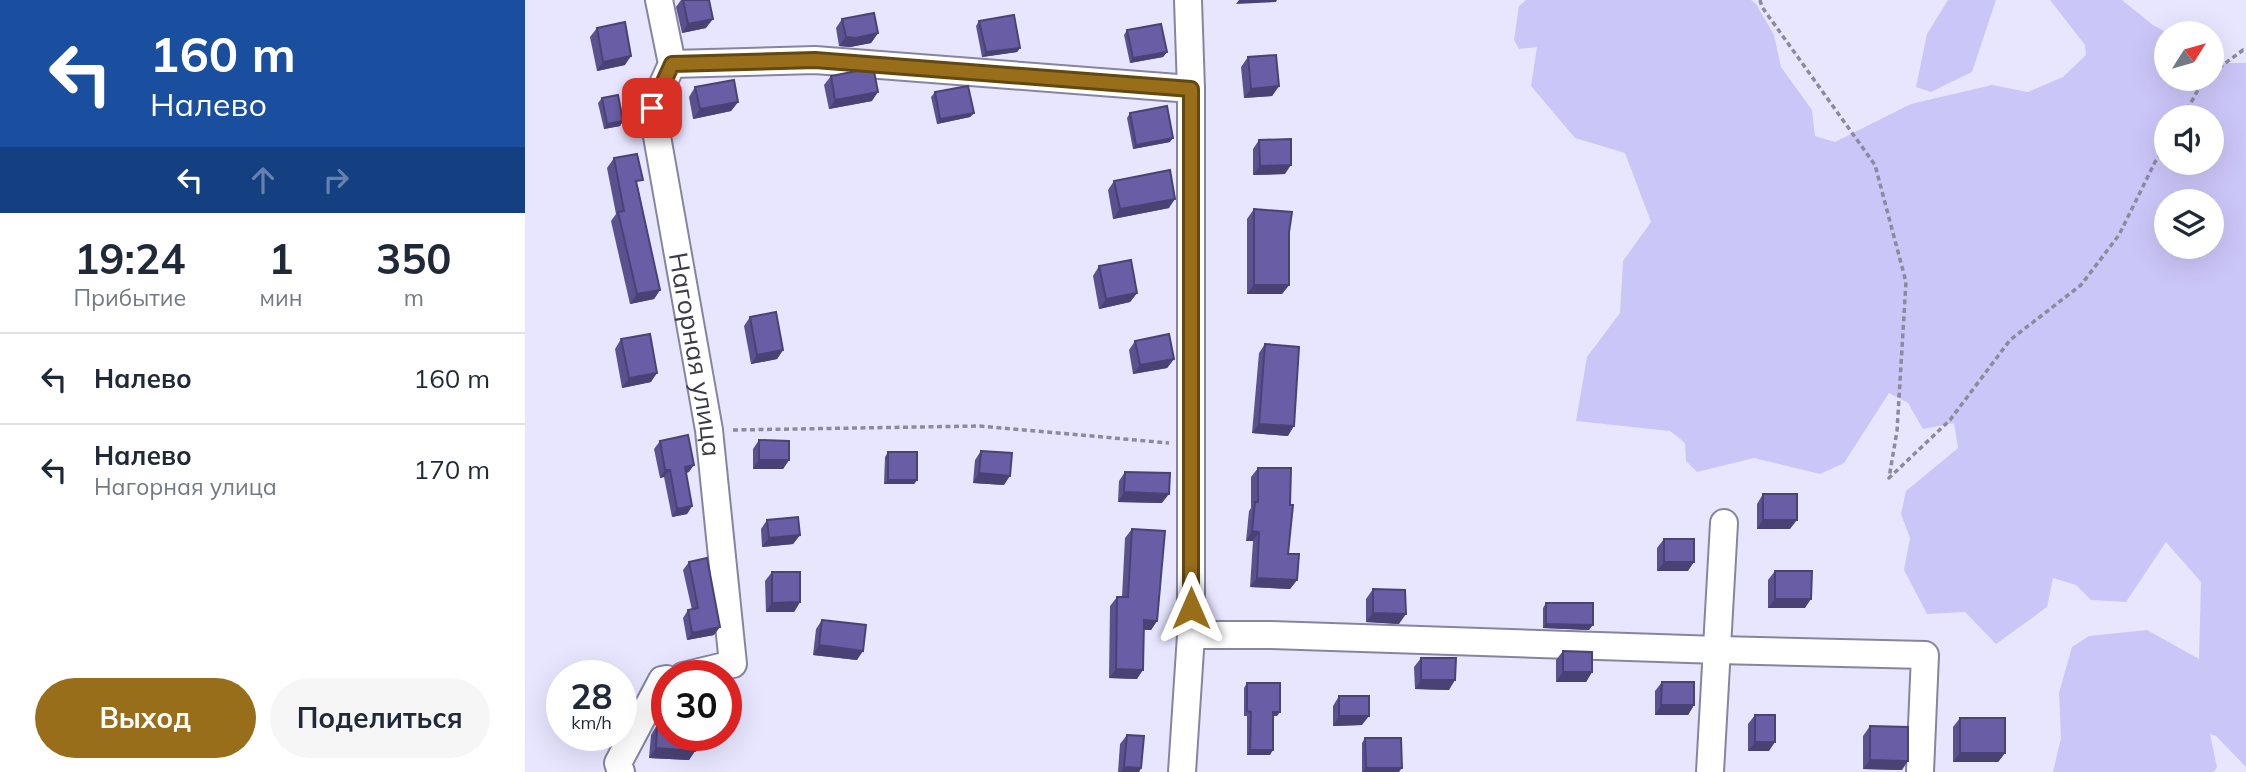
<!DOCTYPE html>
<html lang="ru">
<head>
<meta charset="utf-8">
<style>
	:root { --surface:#fff; --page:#f6f6f7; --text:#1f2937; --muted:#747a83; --line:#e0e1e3; --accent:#986e1b }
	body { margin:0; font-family:Mulish,sans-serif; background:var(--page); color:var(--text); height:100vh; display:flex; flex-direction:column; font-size:26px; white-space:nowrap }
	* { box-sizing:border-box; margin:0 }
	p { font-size:23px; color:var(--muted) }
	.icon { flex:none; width:38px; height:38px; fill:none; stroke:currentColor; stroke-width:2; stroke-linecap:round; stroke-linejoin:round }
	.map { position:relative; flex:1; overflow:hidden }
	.details { display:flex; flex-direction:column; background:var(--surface); width:525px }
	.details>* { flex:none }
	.top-card { background:#1a4fa0; color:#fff; overflow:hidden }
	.needle { width:46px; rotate:53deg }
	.fabs { position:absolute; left:1629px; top:21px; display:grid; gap:14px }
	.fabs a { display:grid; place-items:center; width:70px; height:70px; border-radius:50%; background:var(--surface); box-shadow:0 7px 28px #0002; font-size:35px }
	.speed { position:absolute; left:21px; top:660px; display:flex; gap:14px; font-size:35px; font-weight:700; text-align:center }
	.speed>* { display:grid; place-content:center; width:91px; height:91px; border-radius:50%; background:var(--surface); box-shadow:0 7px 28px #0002; line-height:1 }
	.speed small { font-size:18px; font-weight:400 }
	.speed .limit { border:10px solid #d22; background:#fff; color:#111 }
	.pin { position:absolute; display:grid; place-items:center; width:60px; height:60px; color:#fff; margin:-30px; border-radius:14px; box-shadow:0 4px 10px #0006 }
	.me { position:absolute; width:77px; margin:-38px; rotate:0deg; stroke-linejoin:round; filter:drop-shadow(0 0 5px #0008) }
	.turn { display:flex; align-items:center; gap:24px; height:147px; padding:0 35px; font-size:32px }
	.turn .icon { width:91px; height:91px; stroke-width:2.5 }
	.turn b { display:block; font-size:49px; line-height:60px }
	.lanes { display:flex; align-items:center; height:66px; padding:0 35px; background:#0003; justify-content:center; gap:35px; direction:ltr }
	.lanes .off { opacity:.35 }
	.eta { display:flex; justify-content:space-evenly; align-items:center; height:119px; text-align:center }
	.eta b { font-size:42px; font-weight:700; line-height:49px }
	.primary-button { display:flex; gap:14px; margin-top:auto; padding:14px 35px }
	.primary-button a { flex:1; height:80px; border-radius:42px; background:var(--accent); color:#fff; font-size:28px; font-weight:700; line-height:80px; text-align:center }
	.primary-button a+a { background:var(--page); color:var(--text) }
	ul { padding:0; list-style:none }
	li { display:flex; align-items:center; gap:21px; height:91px; padding:0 35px; border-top:2px solid var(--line) }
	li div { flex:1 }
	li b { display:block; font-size:26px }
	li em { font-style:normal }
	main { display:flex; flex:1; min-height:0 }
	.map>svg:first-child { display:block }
	.green { fill:#cbc6f8; fill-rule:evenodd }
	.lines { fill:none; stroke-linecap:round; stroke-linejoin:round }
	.minor-casing { stroke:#8684a0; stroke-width:30 }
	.path { stroke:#8c8a9c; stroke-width:3.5; stroke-dasharray:5 3.5; stroke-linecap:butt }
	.minor { stroke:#fff; stroke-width:26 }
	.wall { fill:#5a518e }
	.shaded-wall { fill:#4a4274 }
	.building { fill:#695ea5; stroke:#4a4274; stroke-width:2 }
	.route-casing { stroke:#634812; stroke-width:18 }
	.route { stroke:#986e1b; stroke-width:12 }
	.labels { text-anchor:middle; stroke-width:7; stroke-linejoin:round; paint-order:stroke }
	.street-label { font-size:26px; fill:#3b3a46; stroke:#e8e6ff }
</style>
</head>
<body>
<main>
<section class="details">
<div class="top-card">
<div class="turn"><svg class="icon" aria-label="left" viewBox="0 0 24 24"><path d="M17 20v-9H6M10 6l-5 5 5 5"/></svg><div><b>160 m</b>Налево</div></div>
<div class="lanes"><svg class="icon" aria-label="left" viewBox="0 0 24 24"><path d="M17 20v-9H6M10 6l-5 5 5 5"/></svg><svg class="icon off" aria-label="ahead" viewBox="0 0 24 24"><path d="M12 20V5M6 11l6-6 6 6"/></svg><svg class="icon off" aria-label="right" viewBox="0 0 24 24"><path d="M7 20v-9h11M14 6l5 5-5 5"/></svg></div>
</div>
<div class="eta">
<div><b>19:24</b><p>Прибытие</p></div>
<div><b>1</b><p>мин</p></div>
<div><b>350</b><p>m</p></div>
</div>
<ul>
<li><svg class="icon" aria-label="left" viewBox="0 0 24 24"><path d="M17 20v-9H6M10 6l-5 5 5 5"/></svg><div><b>Налево</b></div><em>160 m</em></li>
<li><svg class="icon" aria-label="left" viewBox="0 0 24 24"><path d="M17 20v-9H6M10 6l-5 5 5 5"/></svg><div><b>Налево</b><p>Нагорная улица</p></div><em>170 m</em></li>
</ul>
<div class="primary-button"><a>Выход</a><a>Поделиться</a></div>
</section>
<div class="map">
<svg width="1721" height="772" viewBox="0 0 1721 772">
	<rect width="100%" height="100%" fill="#e8e6ff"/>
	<!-- green -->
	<g class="green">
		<path d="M1001,0H1226L1231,4L1249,35L1256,67L1287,110L1290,136L1310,142L1386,104L1467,85L1503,92L1538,77L1561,55L1560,45L1525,0H1597L1628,25L1643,33L1642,79H1687V57L1698,63H1721V767L1691,736L1685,734L1692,767L1689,772H1528L1536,738L1534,693L1547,647L1564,636L1622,630L1674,659L1676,582L1641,542L1601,602L1566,600L1551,585L1528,578L1522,607L1471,644L1440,612L1402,614L1379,570L1385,538L1376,514L1381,491L1433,448L1429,423L1398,429L1383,403L1364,393L1319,463L1295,474L1229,458L1172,472L1161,461L1160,443L1145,431L1051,421L1062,357L1095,313L1098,261L1126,222L1100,153L1050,138L1006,86L1012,47L994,49L989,40L994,6ZM1642,117H1687V163H1642ZM1687,201V247H1642V201Z"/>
		<path d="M1423,0H1471L1447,72L1406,92L1391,87L1402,34Z"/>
	</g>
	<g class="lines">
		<!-- minor casing -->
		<g class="minor-casing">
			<g id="minor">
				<path id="s1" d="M134,0L147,64L127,108L184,430L208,664L158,676"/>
				<path d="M147,64L290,60L666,89"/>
				<path d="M666,635H746L1193,650L1400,655L1395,772"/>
				<path d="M96,772L93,763L137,680L142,679"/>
				<path d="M657,772L666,635V89L663,0"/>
				<path d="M1185,772L1199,523"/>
			</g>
		</g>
		<!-- path -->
		<g class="path">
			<path d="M1235,0L1237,7L1350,165L1381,282L1372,431L1364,478L1425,420L1485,340L1556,285L1594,235L1630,162L1642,146"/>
			<path d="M1687,73L1718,50L1721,51"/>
			<path d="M1658,117L1679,79"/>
			<path d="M208,430L455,426L644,443"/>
		</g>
		<!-- minor -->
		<use href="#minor" class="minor"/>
	</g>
	<!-- wall -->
	<g class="wall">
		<path d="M156,0H184L181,28L157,33L151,7Z"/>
		<path d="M317,19L353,33L346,43L325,47L314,46L311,28Z"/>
		<path d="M454,21L495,48L492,52L457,57L451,26Z"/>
		<path d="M72,28L100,65L72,71L65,37Z"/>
		<path d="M602,30L642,52L638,57L605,63L599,35Z"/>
		<path d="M723,57L754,86L747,96L719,98L716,67Z"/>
		<path d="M306,76L347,101L304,109L299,85Z"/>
		<path d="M170,87L213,102L206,111L168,119L164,97Z"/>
		<path d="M410,92L449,113L445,117L412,124L406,97Z"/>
		<path d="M77,98L98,121L95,126L79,129L73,103Z"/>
		<path d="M605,113L645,142L608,149L602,118Z"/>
		<path d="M734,140L760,174L728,175V149Z"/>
		<path d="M89,158L113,187L135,290L129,299L105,304L86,221L91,214L82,168Z"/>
		<path d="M589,181L644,208L588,219L583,190Z"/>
		<path d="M729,209L764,232V285L757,294H722V219Z"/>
		<path d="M574,266L612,293L605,302L574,309L568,276Z"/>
		<path d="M225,317L258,350L252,359L226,364L219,326Z"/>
		<path d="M96,339L126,382L97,388L90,349Z"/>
		<path d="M610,341L649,359L642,368L608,374L604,350Z"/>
		<path d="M740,344L763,436L727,433L734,353Z"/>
		<path d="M234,440L264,460L258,469H228V449Z"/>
		<path d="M135,441L164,472L161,473L167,506L162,514L147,517L139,477L135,478L129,449Z"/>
		<path d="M456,451L479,485L448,483L450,460Z"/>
		<path d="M363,452L392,480L389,484H359L360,457Z"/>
		<path d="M733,468L772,580L765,589L725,587L728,541H721L724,511L726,508V477Z"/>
		<path d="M600,472L637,503L593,502L594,481Z"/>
		<path d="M1238,494L1265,529H1232V504Z"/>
		<path d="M242,520L275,535L268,544L237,547L236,529Z"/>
		<path d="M607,529L632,621L626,630H619L612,679L584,678L585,606L592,597H597L600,538Z"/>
		<path d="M1139,539L1163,571H1132V548Z"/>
		<path d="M164,562L189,635L162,640L158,618L163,610H167L158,570Z"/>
		<path d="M1250,571L1280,608H1243V580Z"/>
		<path d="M247,572L275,602L269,612H241L240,581Z"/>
		<path d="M848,589L874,624L841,622V599Z"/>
		<path d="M1021,603L1064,630L1018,628V608Z"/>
		<path d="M297,620L332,660L288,655L291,629Z"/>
		<path d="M1038,651L1067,672L1061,682H1031V660Z"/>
		<path d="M896,658L924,690L890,689L889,667Z"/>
		<path d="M1137,682L1169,705L1163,715H1130V691Z"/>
		<path d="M722,683L752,716H748L745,755H722V716H719V688Z"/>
		<path d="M814,696L837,725L808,726V706Z"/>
		<path d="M1230,715L1244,751H1223V724Z"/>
		<path d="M137,716L170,751L164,760L124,758L126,735Z"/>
		<path d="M1435,718L1480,753L1473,762H1428V727Z"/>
		<path d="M1345,726L1377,770L1338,769V736Z"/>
		<path d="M602,735L616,768L614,772H593L595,744Z"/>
		<path d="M840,738L874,772H837V743Z"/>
	</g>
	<!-- shaded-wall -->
	<g class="shaded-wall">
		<path d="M714,0H752L751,2L711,4Z"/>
		<path d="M188,19L181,28L157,33L163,24Z"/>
		<path d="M353,33L346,43L325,47L314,46L321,37Z"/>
		<path d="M495,48L492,52L457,57L461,52Z"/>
		<path d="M642,52L638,57L605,63L608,58Z"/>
		<path d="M106,56L100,65L72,71L78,62Z"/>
		<path d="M754,86L747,96L719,98L726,89Z"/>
		<path d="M353,92L347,101L304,109L310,100Z"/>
		<path d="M213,102L206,111L168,119L175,109Z"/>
		<path d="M449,113L445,117L412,124L415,119Z"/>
		<path d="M98,121L95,126L79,129L82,124Z"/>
		<path d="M648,138L645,142L608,149L611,145Z"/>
		<path d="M766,165L760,174L728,175L735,166Z"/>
		<path d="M650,199L644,208L588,219L595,209Z"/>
		<path d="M729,285H764L757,294H722Z"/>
		<path d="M135,290L129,299L105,304L112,294Z"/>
		<path d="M612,293L605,302L574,309L581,299Z"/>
		<path d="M258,350L252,359L226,364L232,355Z"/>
		<path d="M649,359L642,368L608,374L615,365Z"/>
		<path d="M132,373L126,382L97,388L104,378Z"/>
		<path d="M734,424L769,426L763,436L727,433Z"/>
		<path d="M234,460H264L258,469H228Z"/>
		<path d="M169,465L164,472L155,474L160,467Z"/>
		<path d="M140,470H145L139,477L135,478Z"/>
		<path d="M454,473L485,476L479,485L448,483Z"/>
		<path d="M363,480H392L389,484H359Z"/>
		<path d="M599,492L644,494L637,503L593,502Z"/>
		<path d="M167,506L162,514L147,517L152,509Z"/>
		<path d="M1238,520H1272L1265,529H1232Z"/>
		<path d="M727,531L734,532L728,541H721Z"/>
		<path d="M275,535L268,544L237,547L244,538Z"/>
		<path d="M1139,562H1169L1163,571H1132Z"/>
		<path d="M732,578L772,580L765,589L725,587Z"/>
		<path d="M1250,599H1286L1280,608H1243Z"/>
		<path d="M275,602L269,612H241L247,603Z"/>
		<path d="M848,613L881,614L874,624L841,622Z"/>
		<path d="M619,620L632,621L626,630L613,629Z"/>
		<path d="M1021,624L1068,625L1064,630L1018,628Z"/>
		<path d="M195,627L189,635L162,640L167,633Z"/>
		<path d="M294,645L338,651L332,660L288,655Z"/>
		<path d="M591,669L618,670L612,679L584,678Z"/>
		<path d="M1038,672H1067L1061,682H1031Z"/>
		<path d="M896,680H930L924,690L890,689Z"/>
		<path d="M1136,705H1169L1163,715H1130Z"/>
		<path d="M748,712H755L752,716H745Z"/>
		<path d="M814,716H844L837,725L808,726Z"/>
		<path d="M1230,742H1250L1244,751H1223Z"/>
		<path d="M131,748L170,751L164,760L124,758Z"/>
		<path d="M725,750H748L745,755H722Z"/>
		<path d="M1435,753H1480L1473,762H1428Z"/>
		<path d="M1345,760L1383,761L1377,770L1338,769Z"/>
		<path d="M599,767L616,768L614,772H596Z"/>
		<path d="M841,768H877L874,772H838Z"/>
	</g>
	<!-- building -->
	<g class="building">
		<path d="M158,0H184L188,19L163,24Z"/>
		<path d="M349,13L353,33L331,38L321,37L317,19Z"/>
		<path d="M489,15L495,48L461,52L454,21Z"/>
		<path d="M100,22L106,56L78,62L72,28Z"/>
		<path d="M636,24L642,52L608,58L602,30Z"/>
		<path d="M751,55L754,86L726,89L723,57Z"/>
		<path d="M337,70L349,71L353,92L310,100L306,76Z"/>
		<path d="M209,80L213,102L175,109L170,87Z"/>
		<path d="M443,86L449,113L415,119L410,92Z"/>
		<path d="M93,95L98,121L82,124L77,98Z"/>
		<path d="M642,106L648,138L611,145L605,113Z"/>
		<path d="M766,139V165L735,166L734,140Z"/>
		<path d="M112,154L118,180L111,181L135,290L112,294L93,212L99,211L89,158Z"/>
		<path d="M645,170L650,199L595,209L589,181Z"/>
		<path d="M729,209L767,212L764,232V285H729Z"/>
		<path d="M606,260L612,293L581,299L574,266Z"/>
		<path d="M251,312L258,350L232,355L225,317Z"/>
		<path d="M125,334L132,373L104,378L96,339Z"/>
		<path d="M644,334L649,359L615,365L610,341Z"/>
		<path d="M740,344L774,347L769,426L734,424Z"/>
		<path d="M163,435L169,465L160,467L167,506L152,509L145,470H140L135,441Z"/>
		<path d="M234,440L264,441V460H234Z"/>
		<path d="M456,451L487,453L485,476L454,473Z"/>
		<rect x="363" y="452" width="29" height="28"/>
		<path d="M733,468H766L765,505H768L763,554H774L772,580L732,578L734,532L727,531L730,502H733Z"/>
		<path d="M600,472L645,473L644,494L599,492Z"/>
		<rect x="1238" y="494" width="34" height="26"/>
		<path d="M273,517L275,535L244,538L242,520Z"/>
		<path d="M607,529L640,531L632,621L619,620L618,670L591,669L592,597H603Z"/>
		<rect x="1139" y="539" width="30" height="23"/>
		<path d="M182,558L195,627L167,633L163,610L173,608L164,562Z"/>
		<path d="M1250,571H1287L1286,599H1250Z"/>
		<path d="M247,572H275V602L247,603Z"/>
		<path d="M848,589L880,590L881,614L848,613Z"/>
		<path d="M1021,603H1068V625L1021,624Z"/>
		<path d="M297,620L341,625L338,651L294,645Z"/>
		<path d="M1038,651L1067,652V672H1038Z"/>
		<path d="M896,658H931L930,680H896Z"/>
		<path d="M1137,682H1169V705H1136Z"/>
		<path d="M722,683H755V712H748V750H725L726,712L722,711Z"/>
		<rect x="814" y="696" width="30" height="20"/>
		<rect x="1230" y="715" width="20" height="27"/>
		<path d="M137,716H142V735H171L170,751L131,748L132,726Z"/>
		<rect x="1435" y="718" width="45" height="35"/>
		<path d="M1345,726L1383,727V761L1345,760Z"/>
		<path d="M602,735L619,736L616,768L599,767Z"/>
		<path d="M840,738H876L877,768H841Z"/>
	</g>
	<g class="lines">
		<!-- route casing -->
		<g class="route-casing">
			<path id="route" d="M127,108L147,64L290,60L666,89V608"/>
		</g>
		<!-- route -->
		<use href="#route" class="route"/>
	</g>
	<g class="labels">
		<!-- street labels -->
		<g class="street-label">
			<text dy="9" stroke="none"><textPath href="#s1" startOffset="364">Нагорная улица</textPath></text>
		</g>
	</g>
</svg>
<div class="fabs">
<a><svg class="needle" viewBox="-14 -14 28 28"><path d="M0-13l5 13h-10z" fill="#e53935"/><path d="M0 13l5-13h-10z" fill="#747a83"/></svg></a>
<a><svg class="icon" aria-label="sound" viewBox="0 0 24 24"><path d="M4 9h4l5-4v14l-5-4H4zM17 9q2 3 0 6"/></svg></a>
<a><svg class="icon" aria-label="layers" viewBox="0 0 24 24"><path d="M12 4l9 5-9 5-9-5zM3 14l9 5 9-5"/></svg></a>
</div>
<div class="speed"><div>28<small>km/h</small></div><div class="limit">30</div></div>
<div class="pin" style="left:127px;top:108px;background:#d93025"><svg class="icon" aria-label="arrive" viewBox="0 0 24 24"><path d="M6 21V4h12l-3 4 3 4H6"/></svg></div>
<svg class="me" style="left:666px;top:608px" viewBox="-20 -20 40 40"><path d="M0-17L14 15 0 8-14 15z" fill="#986e1b" stroke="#fff" stroke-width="4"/></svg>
</div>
</main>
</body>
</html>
